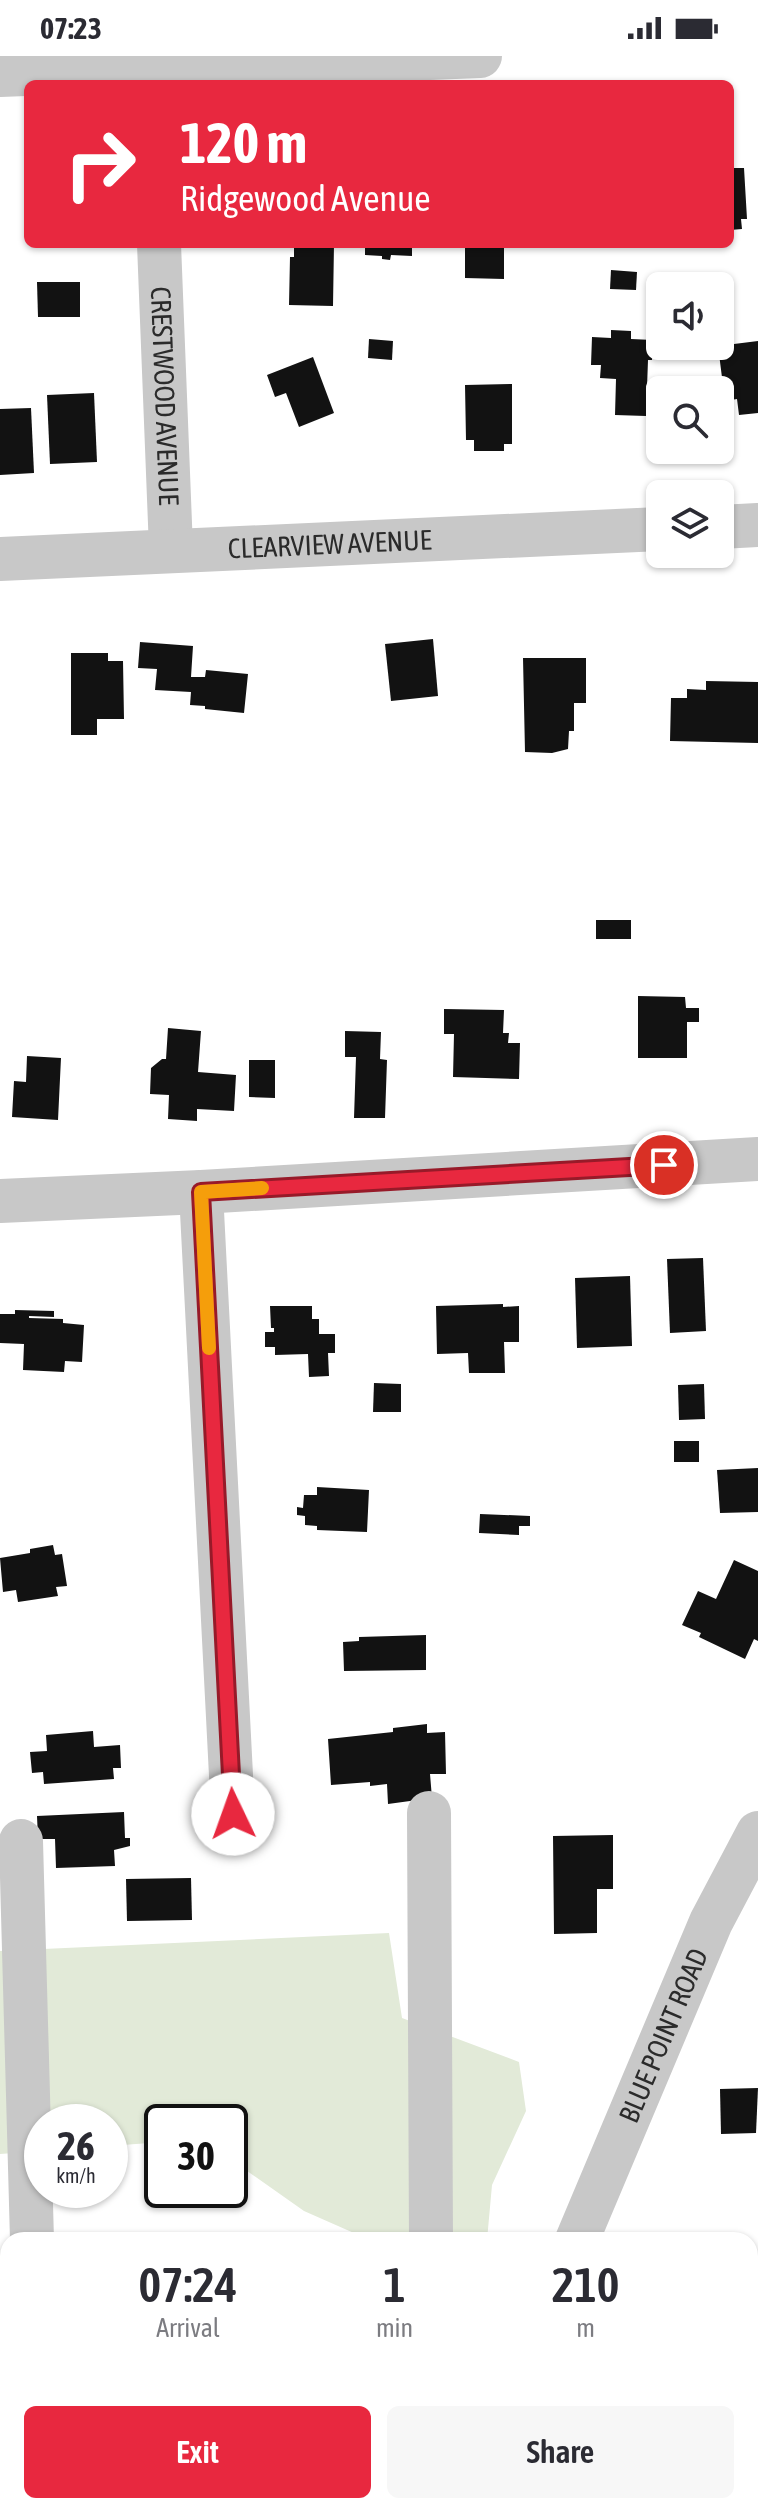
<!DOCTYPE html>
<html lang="en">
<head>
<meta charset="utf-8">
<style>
	:root { --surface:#fff; --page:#f7f7f7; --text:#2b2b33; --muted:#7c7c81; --accent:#e8283f }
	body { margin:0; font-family:"Asap Condensed",sans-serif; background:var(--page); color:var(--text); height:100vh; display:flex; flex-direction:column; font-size:30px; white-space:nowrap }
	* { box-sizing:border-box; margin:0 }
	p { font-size:26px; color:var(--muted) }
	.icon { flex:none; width:44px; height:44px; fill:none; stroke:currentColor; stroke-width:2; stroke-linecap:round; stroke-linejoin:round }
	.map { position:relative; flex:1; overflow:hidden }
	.drawer { position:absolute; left:0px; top:2176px; width:758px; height:282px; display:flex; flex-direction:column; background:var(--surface); border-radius:24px 24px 0 0; box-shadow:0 2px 6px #0004 }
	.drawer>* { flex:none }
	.top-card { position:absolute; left:24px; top:24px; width:710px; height:168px; border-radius:12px; box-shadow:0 2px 6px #0004; background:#e8283f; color:#fff; overflow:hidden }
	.fabs { position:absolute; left:646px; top:216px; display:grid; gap:16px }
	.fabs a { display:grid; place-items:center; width:88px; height:88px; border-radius:12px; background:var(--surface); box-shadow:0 2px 6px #0004; font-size:40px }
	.speed { position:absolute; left:24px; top:2048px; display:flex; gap:16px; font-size:40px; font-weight:700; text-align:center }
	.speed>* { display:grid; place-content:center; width:104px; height:104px; border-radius:50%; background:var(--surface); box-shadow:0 2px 6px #0004; line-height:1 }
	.speed small { font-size:20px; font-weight:400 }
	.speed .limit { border:4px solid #111; border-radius:12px; background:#fff; color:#111 }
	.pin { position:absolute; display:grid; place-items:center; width:68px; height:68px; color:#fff; margin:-34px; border:4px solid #fff; border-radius:50%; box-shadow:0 2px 8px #0007 }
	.me { position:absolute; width:88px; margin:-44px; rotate:357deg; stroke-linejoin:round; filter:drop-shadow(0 0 6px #0008) }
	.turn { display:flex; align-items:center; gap:28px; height:168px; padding:0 24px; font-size:36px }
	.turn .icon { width:104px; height:104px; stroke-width:2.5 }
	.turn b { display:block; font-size:56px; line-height:68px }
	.eta { display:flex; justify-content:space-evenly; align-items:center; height:136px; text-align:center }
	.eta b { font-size:48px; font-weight:600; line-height:56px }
	.action { display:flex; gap:16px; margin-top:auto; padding:16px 24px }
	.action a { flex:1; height:92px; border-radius:12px; background:var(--accent); color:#fff; font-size:32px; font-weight:600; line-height:92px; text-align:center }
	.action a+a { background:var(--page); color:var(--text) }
	.status { display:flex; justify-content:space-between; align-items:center; height:56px; padding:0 40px; background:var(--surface); direction:ltr }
	.status svg { height:22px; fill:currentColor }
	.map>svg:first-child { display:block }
	.green { fill:#e2ead8 }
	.building { fill:#121212 }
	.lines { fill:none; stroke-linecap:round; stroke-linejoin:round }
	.minor { stroke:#c8c8c8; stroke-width:44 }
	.route-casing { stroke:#971a29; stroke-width:20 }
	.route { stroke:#e8283f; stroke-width:14 }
	.slow { stroke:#f59e0b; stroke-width:14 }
	.labels { text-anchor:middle; stroke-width:8; stroke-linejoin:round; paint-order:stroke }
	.street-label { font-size:28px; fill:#2b2b2b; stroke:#fff }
</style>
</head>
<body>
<div class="status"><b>07:23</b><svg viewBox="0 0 49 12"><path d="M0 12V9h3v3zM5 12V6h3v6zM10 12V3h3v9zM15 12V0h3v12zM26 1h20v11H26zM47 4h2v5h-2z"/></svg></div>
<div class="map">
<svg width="758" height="2457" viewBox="0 0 758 2457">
	<rect width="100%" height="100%" fill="#fff"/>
	<!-- green -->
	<path class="green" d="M389,1877L402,1962L519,2006L526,2055L492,2129L487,2184H364L363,2181L304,2155L230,2103V2066H162V2086L110,2090V2066H42V2095L0,2098V1895Z"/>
	<!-- building -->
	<g class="building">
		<path d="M730,112H744L747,163H741L742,173L730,174Z"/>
		<path d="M294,188H334L333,250L289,249L290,201H294Z"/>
		<path d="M365,188H412V200L391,199L390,204L382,203V200L365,199Z"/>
		<path d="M465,188H504V223L465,222Z"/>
		<path d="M611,214L637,216L636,234L610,233Z"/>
		<path d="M37,226H80V261H38Z"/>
		<path d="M611,274L631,275V283L653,284L652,304H648L646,360L615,359L616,323L600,322L601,309H591L592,281L611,282Z"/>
		<path d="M369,283L393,285L392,304L368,302Z"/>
		<path d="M758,285V357L739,359L737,343L725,345L718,290Z"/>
		<path d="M313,301L334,357L299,371L286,337L275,341L267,319Z"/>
		<path d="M512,328V388H504V395H474V384H466L465,329Z"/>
		<path d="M94,337L97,406L50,408L47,339Z"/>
		<path d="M31,352L34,417L0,419V353Z"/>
		<path d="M433,583L438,640L391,645L385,588Z"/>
		<path d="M140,586L193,590L191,621H205L206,614L248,618L244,657L205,653V650L190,649L191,636L155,634L157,613L138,612Z"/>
		<path d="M71,597H108V605H123L124,663H97V679H71Z"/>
		<path d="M523,602H586V647H574V675H569L568,693L552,697L525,696Z"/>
		<path d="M706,625L758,626V687L670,685L671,642H687V633L706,634Z"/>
		<rect x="596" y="864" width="35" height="19"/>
		<path d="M638,940L685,941L686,952H699V966H687V1002H638Z"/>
		<path d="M444,953L504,954L503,977H509L508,987H520L519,1023L453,1021L454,978H444Z"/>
		<path d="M168,972L201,975L198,1016L236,1019L234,1055L197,1053V1065L168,1063L169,1039L150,1038L151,1012L162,1003H166Z"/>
		<path d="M345,975L381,976L380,1003L387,1004L385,1062H354L356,1001H345Z"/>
		<path d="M27,1000L61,1002L58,1064L12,1061L14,1025L26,1026Z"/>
		<path d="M249,1004H275V1042L249,1041Z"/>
		<path d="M703,1202L706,1275L670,1277L667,1203Z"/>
		<path d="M630,1220L632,1290L577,1292L575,1222Z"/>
		<path d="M503,1248V1251L519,1250V1286H504L505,1317H469L468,1297L437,1298L436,1250Z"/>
		<path d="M270,1250H312V1263H319V1278H335V1297H328L329,1320L309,1321L308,1298L275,1299V1291H265V1276H274V1272H271Z"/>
		<path d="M15,1254L54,1255V1261L29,1260V1262L63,1263V1267L84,1269L82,1306L65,1305L64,1316L23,1314L24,1288L0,1287V1258H15Z"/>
		<path d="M374,1327L401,1328V1356H373Z"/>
		<path d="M704,1328L705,1363L679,1364L678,1329Z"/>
		<rect x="674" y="1385" width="25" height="21"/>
		<path d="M758,1412V1456L720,1457L717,1414Z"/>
		<path d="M317,1431L369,1434L367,1476L317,1474V1470L305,1469V1460L297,1459V1451L303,1452L304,1439H317Z"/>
		<path d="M480,1458L530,1460V1470H519V1479L479,1477Z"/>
		<path d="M53,1489L55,1499L62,1498L67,1530L56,1531L58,1540L18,1546L16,1534L3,1536L0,1502L30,1497V1493Z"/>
		<path d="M734,1504L758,1515V1585L754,1583L745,1603L699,1581L701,1577L682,1569L698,1535L716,1543Z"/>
		<path d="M426,1579V1614L344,1615L343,1586L359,1585V1581Z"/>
		<path d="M427,1668V1677L445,1676L446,1718H430L432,1742L388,1748L387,1728L370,1730V1726L331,1729L328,1683L393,1676V1672Z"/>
		<path d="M93,1675L94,1691L120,1689L121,1712H113L114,1723L44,1728L43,1716L32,1717L30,1696L47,1695L46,1679Z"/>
		<path d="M124,1756L125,1782H130V1790L114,1794L115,1810L56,1812L55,1783H38L37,1760Z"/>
		<path d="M613,1779V1833H597V1877L554,1878L553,1780Z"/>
		<path d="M191,1822L192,1864L127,1865L126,1823Z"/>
		<path d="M758,2032L756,2077L721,2078L720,2033Z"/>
		<path d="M750,2445H758V2457H706V2455L724,2453V2450H750Z"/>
	</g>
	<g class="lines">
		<!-- minor -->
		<g class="minor">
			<path d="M0,19L480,0"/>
			<path id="s1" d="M159,188L171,493"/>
			<path d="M720,471L758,469"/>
			<path id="s2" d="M0,503L660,473"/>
			<path d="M201,1136L233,1758"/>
			<path d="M0,1145L201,1136L758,1103"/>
			<path d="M429,1757L431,2184"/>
			<path d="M21,1785L32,2184"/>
			<path id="s3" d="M577,2184L711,1866L758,1777"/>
			<path d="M750,2331H758"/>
			<path d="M0,2431H8"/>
			<path d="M535,2450V2457"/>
		</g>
	</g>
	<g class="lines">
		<!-- route casing -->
		<g class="route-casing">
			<path id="route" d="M233,1758L201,1136L664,1109"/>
		</g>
		<!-- route -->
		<use href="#route" class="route"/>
		<!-- slow -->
		<path class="slow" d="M209,1292L201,1136L262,1132"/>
	</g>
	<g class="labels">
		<!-- street labels -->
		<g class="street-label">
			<text dy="10" stroke="none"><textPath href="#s1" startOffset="152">CRESTWOOD AVENUE</textPath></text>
			<text dy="10" stroke="none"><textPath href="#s2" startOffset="330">CLEARVIEW AVENUE</textPath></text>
			<text dy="10" stroke="none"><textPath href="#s3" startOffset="222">BLUE POINT ROAD</textPath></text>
		</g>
	</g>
</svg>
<div class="fabs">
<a><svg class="icon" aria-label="sound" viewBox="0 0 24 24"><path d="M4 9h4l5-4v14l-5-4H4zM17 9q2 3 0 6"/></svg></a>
<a><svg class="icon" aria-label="search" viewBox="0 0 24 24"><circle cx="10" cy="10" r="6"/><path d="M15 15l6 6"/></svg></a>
<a><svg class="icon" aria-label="layers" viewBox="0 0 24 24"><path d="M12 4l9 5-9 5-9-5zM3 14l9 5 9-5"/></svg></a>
</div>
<div class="speed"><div>26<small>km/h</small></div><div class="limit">30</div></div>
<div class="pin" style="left:664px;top:1109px;background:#d93025"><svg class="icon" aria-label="arrive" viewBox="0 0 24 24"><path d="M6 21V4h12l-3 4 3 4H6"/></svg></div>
<svg class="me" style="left:233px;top:1758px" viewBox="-20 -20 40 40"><circle r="19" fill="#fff"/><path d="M0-13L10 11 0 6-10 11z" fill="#e8283f"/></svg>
<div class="top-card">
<div class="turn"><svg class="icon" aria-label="right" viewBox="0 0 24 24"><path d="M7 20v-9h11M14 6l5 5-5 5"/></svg><div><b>120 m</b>Ridgewood Avenue</div></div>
</div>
<section class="drawer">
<div class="eta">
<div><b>07:24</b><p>Arrival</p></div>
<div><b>1</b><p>min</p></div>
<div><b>210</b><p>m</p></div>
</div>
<div class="action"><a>Exit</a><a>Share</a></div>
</section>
</div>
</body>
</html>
